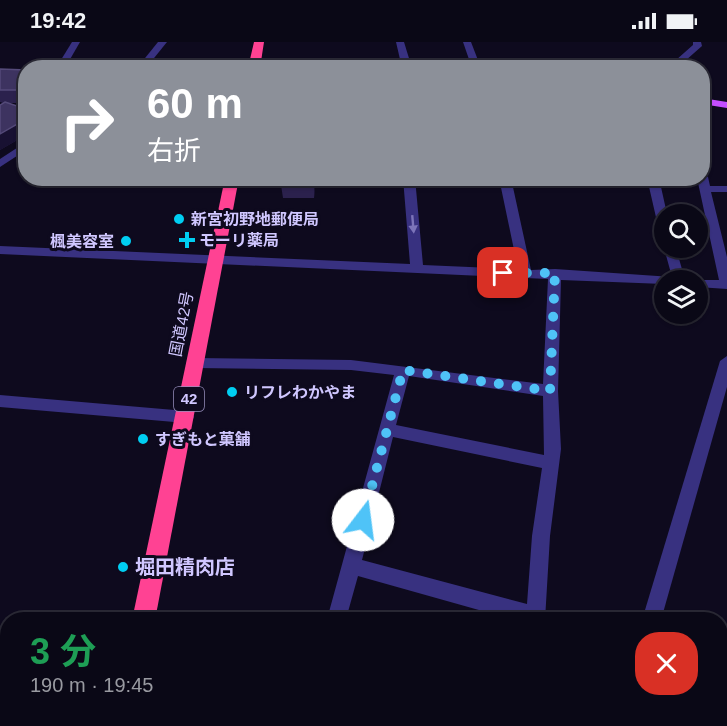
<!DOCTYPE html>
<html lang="ja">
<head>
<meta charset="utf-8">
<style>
	:root { --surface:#0a0816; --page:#181623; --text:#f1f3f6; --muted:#999aa1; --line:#2a2935 }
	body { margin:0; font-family:Helvetica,"Noto Sans JP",sans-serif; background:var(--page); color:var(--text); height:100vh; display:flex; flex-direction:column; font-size:22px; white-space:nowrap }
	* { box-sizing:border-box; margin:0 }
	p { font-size:20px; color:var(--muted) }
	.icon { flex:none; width:33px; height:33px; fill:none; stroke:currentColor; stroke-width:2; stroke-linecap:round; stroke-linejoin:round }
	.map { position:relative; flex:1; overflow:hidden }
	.panel { position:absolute; left:0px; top:570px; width:728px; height:114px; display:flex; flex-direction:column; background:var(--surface); border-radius:24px 24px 0 0; box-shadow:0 2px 4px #0004,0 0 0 2px var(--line) }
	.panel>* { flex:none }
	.guide { position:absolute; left:18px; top:18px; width:692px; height:126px; border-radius:24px; box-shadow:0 2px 4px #0004,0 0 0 2px var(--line); background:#8c9099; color:#fff; overflow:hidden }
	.fabs { position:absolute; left:654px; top:162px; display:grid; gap:12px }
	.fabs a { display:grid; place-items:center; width:54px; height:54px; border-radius:50%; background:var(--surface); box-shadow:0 2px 4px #0004,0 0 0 2px var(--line); font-size:30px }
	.pin { position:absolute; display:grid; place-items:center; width:51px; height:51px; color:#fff; margin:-26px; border-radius:12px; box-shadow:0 3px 9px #0006 }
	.me { position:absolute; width:66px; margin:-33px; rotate:15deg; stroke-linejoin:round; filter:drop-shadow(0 0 4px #0008) }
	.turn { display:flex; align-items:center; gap:21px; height:126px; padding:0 30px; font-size:27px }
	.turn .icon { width:78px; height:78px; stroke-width:2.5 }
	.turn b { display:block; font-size:42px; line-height:51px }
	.round { display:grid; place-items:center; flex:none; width:63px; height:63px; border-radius:24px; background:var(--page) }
	.summary { display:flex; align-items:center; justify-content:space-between; height:102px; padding:0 30px }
	h1 { font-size:36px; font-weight:700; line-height:45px; color:#1e9e55 }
	.status { display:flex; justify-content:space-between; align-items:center; height:42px; padding:0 30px; background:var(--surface); direction:ltr }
	.status svg { height:16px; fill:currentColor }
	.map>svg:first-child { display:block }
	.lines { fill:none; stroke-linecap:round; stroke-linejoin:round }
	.minor { fill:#383180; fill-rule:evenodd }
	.major { fill:#c54eff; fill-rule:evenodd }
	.highway { fill:#ff4293; fill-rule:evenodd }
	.wall { fill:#2b214d }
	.shaded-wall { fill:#181132 }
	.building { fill:#3d3360; stroke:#544a79; stroke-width:1.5 }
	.oneway { fill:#7c74b9 }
	.route { stroke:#4fc3f7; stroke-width:10; stroke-dasharray:0 18 }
	.poi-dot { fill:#00cef2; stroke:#0e0a1e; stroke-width:2 }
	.labels { text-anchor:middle; stroke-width:6; stroke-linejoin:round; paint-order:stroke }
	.shield { fill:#0e0a1e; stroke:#968ebc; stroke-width:1.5 }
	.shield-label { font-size:15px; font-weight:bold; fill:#d0c7ff }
	.poi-label { font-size:16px; font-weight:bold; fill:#d0c7ff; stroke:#0e0a1e; text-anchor:start }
	.street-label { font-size:16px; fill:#d0c7ff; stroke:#0e0a1e }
	.near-poi-label { font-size:20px; font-weight:bold; fill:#d0c7ff; stroke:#0e0a1e; text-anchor:start }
</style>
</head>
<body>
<div class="status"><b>19:42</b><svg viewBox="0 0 49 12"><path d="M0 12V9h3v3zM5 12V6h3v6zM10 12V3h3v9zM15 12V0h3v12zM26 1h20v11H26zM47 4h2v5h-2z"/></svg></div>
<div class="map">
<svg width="727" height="684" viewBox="0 0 727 684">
	<rect width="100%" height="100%" fill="#0e0a1e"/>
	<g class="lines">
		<!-- minor -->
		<g class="minor">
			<path d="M72,0H80L65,26H56Z"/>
			<path d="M158,0H167L146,26H137Z"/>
			<path d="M396,0H404L412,26H402Z"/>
			<path d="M463,0H471L481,26H472Z"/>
			<path d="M693,0H701L702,4L677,26H667L693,3Z"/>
			<path d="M26,100V108L0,125V117Z"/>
			<path d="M702,132L708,135L710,144H727V150H711L727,215V247L698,245V238H693H719L697,136H702Z"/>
			<path d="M403,136H415L423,223L518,227L499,136H511L531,228L555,227L672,235L664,206H676L685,238H664V242L561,238L558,349L561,407L550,494L545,578H514L358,534L346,577H332L329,570L394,333L351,328L196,326L189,321L196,316L351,318L543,342L548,237L0,212V204L410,222ZM409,334L543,354L544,413L396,383ZM393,395L542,426L532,494L527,562L362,518Z"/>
			<path d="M647,136H659L667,172H664V188L658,184Z"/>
			<path d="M727,314V345L661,578H642L720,319Z"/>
			<path d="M0,353L186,369L192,371L194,375L192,379L186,381L0,365Z"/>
			<rect x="0" y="616" width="8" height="20"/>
			<path d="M493,676H515L512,684H489Z"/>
			<path d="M620,676H671L675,684H644L641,679L639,684H617Z"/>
		</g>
		<!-- major -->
		<path class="major" d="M702,56L727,60V66L702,62Z"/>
		<!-- highway -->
		<g class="highway">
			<path d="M254,0H264L260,26H248Z"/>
			<path d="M225,136H239L155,578H132Z"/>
			<path d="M109,676H134L133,684H107Z"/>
		</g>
	</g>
	<!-- wall -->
	<g class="wall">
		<path d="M0,27L26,28V61H7L26,93L0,108V63L3,61L0,60Z"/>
		<path d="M316,136L314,156H283L281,143Z"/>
	</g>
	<!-- shaded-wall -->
	<g class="shaded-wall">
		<path d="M26,77V93L0,108V92Z"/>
		<path d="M314,136H316L314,156Z"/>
	</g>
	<!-- building -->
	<g class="building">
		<path d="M0,27L26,28V48H0Z"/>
		<path d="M5,60L26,67V77L0,92V63Z"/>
		<path d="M282,136H314V143H281Z"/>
	</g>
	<!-- one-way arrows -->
	<defs><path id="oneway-solid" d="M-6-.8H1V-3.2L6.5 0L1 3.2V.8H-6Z" transform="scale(1.5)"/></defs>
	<use class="oneway" href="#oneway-solid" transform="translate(413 182) rotate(85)"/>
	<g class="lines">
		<!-- route -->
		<path class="route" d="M363,478L403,328L550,349L555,231H503"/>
	</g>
	<!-- markers -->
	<g class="poi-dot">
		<circle cx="179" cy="177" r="6"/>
		<path d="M184 189h6v6h6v6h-6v6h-6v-6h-6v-6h6z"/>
		<circle cx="126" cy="199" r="6"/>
		<circle cx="232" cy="350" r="6"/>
		<circle cx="143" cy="397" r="6"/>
		<circle cx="123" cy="525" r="6"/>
	</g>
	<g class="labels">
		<!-- shield labels -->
		<rect class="shield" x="174" y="345" width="30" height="24" rx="4.5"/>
		<g class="shield-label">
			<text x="189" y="362">42</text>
		</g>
		<!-- poi labels -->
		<g class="poi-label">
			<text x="191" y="183">新宮初野地郵便局</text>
			<text x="199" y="204">モーリ薬局</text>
			<text x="114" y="205" text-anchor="end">楓美容室</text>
			<text x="244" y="356">リフレわかやま</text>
			<text x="155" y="403">すぎもと菓舗</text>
		</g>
		<!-- street labels -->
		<g class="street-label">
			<text transform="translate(181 282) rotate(-79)" y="6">国道42号</text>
		</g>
		<!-- near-poi labels -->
		<g class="near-poi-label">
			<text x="135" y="532">堀田精肉店</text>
		</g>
	</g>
</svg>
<div class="fabs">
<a><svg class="icon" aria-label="search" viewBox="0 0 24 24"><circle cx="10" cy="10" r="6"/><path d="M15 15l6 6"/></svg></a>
<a><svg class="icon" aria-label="layers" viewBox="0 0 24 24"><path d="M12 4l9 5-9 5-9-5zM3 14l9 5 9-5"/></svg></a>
</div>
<div class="pin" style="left:503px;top:231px;background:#d93025"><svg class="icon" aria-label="arrive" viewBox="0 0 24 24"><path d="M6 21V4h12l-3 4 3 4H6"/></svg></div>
<svg class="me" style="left:363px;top:478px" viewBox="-20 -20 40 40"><circle r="19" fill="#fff"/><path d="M0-13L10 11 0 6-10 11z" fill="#4fc3f7"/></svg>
<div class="guide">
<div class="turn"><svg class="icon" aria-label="right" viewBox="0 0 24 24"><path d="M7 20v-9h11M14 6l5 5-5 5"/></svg><div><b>60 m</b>右折</div></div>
</div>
<section class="panel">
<div class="summary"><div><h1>3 分</h1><p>190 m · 19:45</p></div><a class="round" style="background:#d93025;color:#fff"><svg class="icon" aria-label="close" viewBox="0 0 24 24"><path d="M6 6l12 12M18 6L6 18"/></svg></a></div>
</section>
</div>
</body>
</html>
